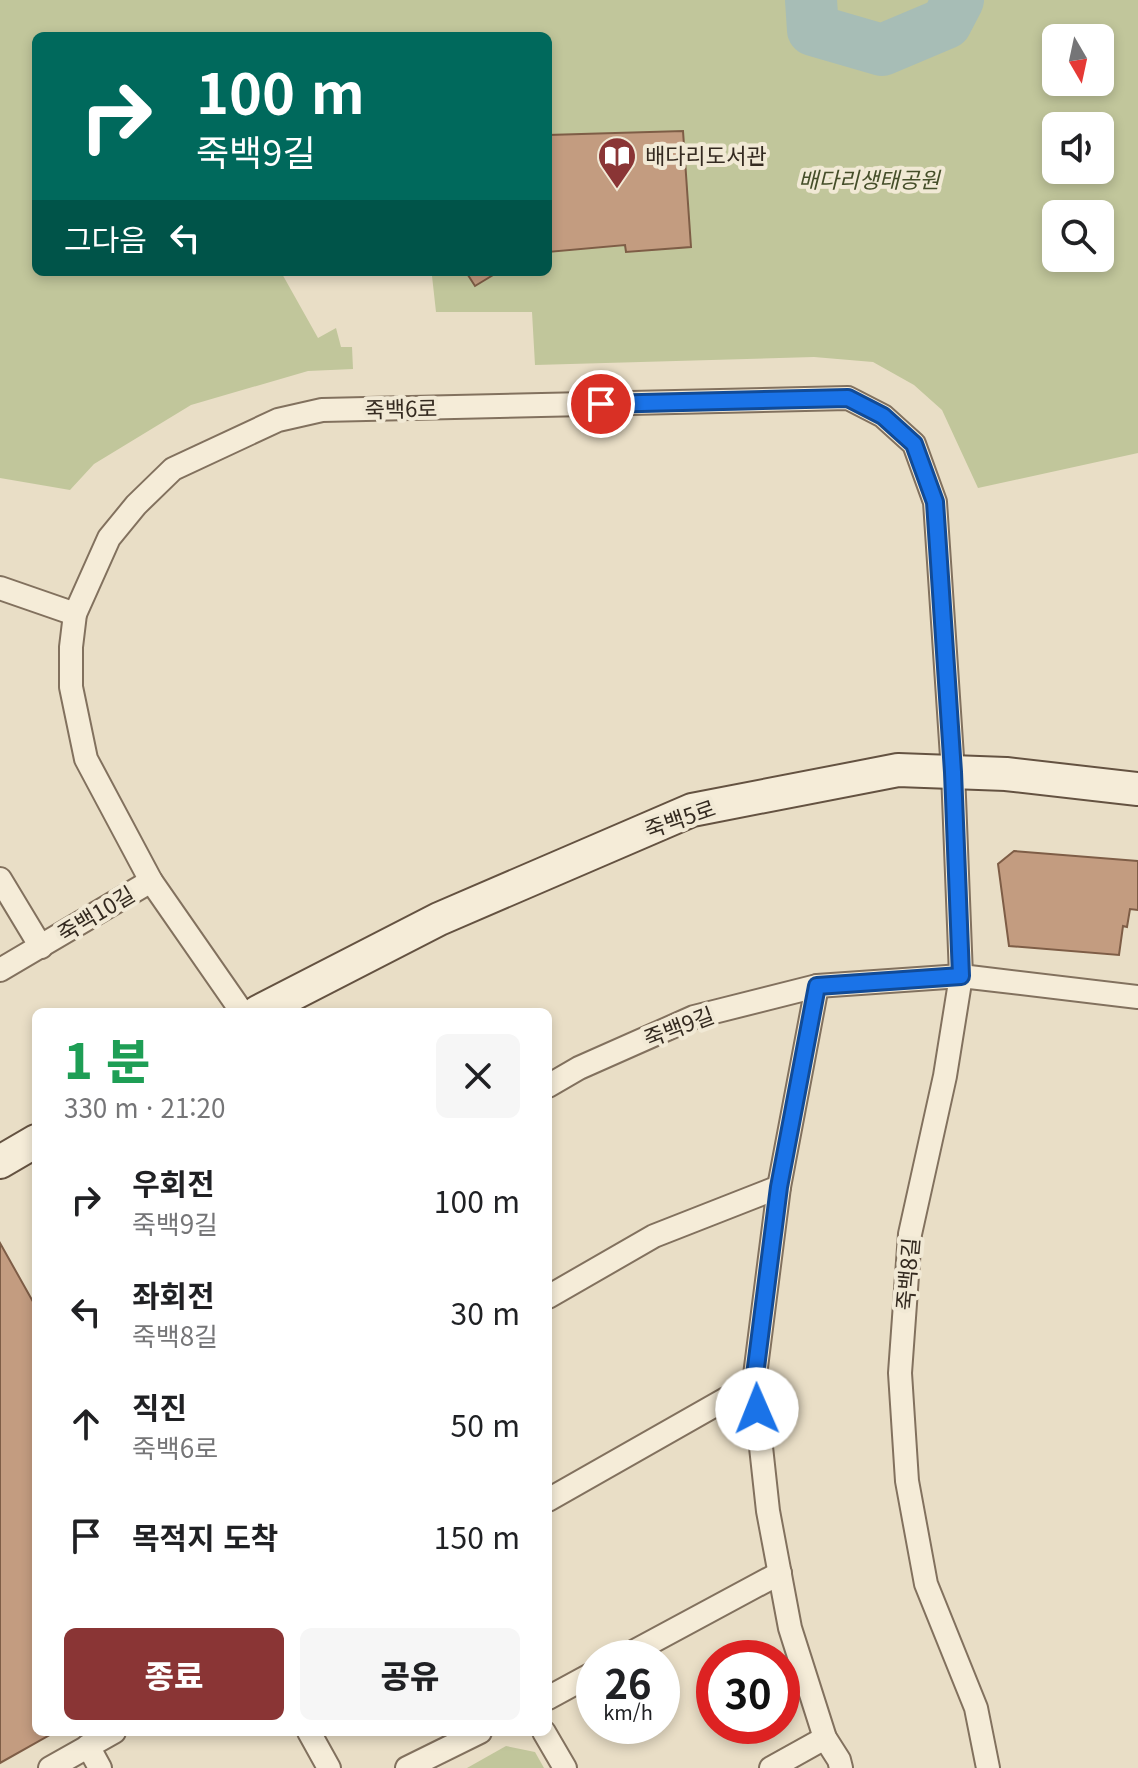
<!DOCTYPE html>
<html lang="ko">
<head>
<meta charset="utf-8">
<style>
	:root { --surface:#fff; --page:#f6f6f6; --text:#202124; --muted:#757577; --accent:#8a3535 }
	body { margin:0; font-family:Georgia,"Noto Sans KR",serif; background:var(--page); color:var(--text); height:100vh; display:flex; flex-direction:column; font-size:30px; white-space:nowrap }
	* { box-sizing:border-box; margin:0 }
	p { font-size:26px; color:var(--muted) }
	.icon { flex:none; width:44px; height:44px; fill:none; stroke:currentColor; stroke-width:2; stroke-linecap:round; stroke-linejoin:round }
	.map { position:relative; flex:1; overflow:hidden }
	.side { position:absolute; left:32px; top:1008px; width:520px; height:728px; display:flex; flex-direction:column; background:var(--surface); border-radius:12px; box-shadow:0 4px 12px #0003 }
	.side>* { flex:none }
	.banner { position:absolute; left:32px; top:32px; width:520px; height:244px; border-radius:12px; box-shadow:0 4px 12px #0003; background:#00695c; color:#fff; overflow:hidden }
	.needle { width:52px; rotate:171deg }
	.tools { position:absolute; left:1042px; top:24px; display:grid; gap:16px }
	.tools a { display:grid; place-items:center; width:72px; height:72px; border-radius:12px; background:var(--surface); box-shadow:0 4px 12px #0003; font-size:40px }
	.speed { position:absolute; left:576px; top:1640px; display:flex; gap:16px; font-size:40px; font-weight:700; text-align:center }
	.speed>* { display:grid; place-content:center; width:104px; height:104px; border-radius:50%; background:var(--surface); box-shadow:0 4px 12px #0003; line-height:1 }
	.speed small { font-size:20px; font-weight:400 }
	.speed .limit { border:12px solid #d22; background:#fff; color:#111 }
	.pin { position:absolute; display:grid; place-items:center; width:68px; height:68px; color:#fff; margin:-34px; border:4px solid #fff; border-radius:50%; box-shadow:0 2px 8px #0007 }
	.me { position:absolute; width:88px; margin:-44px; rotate:359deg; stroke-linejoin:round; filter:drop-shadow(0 0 6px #0008) }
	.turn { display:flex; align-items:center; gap:28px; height:168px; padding:0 32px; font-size:36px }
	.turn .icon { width:104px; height:104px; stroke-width:2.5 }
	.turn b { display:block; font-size:56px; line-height:68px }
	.then { display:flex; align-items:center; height:76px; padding:0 32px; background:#0003; gap:16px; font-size:30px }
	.round { display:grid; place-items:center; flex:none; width:84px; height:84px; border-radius:12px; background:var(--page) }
	.headline { display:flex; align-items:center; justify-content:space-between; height:136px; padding:0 32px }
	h1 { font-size:48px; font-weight:800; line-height:60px; color:#1e9e55 }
	.action { display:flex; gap:16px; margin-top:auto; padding:16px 32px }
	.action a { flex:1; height:92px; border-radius:12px; background:var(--accent); color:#fff; font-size:32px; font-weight:800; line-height:92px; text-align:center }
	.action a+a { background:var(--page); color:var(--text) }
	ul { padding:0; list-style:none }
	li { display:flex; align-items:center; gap:24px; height:112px; padding:0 32px }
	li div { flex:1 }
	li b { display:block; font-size:30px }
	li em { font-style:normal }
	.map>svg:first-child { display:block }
	.green { fill:#c1c69b; fill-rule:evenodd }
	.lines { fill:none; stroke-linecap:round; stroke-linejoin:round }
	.river { stroke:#a7bdb6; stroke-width:52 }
	.building { fill:#c39c80; stroke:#7e5d46; stroke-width:2 }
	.street-casing { stroke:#82715e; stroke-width:26 }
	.secondary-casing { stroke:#645241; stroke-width:36 }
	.street { stroke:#f5ecd8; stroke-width:22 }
	.secondary { stroke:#f5ecd8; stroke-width:32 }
	.route-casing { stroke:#114b97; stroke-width:20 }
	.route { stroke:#1a73e8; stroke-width:14 }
	.labels { text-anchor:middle; stroke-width:8; stroke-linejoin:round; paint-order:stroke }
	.poi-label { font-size:22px; fill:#342a20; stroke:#f1e9d5; text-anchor:start }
	.park-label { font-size:22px; font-style:italic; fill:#454e29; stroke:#f1e9d5 }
	.street-label { font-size:22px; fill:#342a20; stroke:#f1e9d5 }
</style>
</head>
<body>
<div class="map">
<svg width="1138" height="1768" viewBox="0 0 1138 1768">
	<rect width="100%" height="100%" fill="#e9dec6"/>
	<!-- green -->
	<g class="green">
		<path d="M0,0H1138V453L978,488L942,410L914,385L873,362L814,357L535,365L532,312H436L432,276L440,272H548V36H36V272H281L318,338L336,328L341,347H352L353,369L308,371L191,405L94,464L70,490L0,478ZM1056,38H1100V82H1056ZM1056,126H1100V170H1056ZM1056,214H1100V258H1056Z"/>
		<path d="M506,1746L535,1752L544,1768H467Z"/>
	</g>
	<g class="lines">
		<!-- river -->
		<path class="river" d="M811,0L813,30L882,50L946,23L958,0"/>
	</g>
	<!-- building -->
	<g class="building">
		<path d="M683,131L691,247L626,252L625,245L548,252V135Z"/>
		<path d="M466,272H498L475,286Z"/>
		<path d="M1014,851L1138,861V910L1130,909L1127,927L1123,926L1119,955L1009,946L998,864Z"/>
		<path d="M0,1243L36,1307V1732H55L0,1763Z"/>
	</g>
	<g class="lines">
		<!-- street casing -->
		<g class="street-casing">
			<g id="street">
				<path d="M0,588L75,614"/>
				<path d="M0,879L41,947"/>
				<path d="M0,970L151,881"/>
				<path d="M817,986L779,1187L754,1383L768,1511L790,1628L825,1738L839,1760L841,1768"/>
				<path d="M242,1012L151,881L86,759L71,687V647L75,614L109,538L136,505L173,469L278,420L322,410L848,398L883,416L914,444L935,502L953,772L961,976L945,1076L910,1234L900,1373L907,1481L926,1584L976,1708L988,1768"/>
				<path d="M548,1086L579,1068L694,1017L817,986L961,976L1138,997"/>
				<path d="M548,1297L654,1236L779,1187"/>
				<path d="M548,1500L754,1383"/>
				<path d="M622,1658L780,1573"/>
				<path d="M548,1698L594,1673"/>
				<path d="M309,1732L329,1768"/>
				<path d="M544,1732L565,1768"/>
				<path d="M88,1746L100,1768"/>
				<path d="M50,1768L114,1732"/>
				<path d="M407,1768L480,1732"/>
				<path d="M771,1768L825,1738"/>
			</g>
		</g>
		<!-- secondary casing -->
		<g class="secondary-casing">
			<g id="secondary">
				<path d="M258,1012L439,919L692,810L898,770L1006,774L1138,789"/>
				<path d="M0,1162L36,1141"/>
			</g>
		</g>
		<!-- street -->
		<use href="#street" class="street"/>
		<!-- secondary -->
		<use href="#secondary" class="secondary"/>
	</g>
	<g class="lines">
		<!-- route casing -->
		<g class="route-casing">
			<path id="route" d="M601,404L848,398L883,416L914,444L935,502L953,772L961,976L817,986L779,1187L754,1383L757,1409"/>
		</g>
		<!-- route -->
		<use href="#route" class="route"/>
	</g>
	<!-- icons -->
	<defs>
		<g id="library-pin" transform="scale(2)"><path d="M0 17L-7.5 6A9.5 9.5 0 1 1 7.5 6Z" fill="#8a3535" stroke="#f1e9d5"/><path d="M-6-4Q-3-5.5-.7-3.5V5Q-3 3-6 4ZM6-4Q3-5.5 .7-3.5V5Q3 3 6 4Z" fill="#fff"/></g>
	</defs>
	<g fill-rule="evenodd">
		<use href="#library-pin" x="617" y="156"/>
	</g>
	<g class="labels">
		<!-- poi labels -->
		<g class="poi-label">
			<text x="645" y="164">배다리도서관</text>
		</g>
		<!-- park labels -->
		<g class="park-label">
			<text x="869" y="188">배다리생태공원</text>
		</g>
		<!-- street labels -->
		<g class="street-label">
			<text transform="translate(401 409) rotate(-1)" y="8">죽백6로</text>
			<text transform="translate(680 819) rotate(-19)" y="8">죽백5로</text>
			<text transform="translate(96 914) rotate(-31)" y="8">죽백10길</text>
			<text transform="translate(679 1027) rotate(-21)" y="8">죽백9길</text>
			<text transform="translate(908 1274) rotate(-85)" y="8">죽백8길</text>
		</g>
	</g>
</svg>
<div class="tools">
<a><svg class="needle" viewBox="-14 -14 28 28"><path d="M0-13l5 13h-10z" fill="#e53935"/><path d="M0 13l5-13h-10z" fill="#757577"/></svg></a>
<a><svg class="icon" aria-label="sound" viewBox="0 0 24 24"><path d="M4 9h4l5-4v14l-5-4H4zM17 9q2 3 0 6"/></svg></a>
<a><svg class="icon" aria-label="search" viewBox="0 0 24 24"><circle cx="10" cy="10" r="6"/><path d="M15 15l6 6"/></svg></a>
</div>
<div class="speed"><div>26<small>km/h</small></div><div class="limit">30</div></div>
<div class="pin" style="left:601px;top:404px;background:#d93025"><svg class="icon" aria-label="arrive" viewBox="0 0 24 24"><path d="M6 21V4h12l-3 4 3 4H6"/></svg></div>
<svg class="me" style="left:757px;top:1409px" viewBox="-20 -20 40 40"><circle r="19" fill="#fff"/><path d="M0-13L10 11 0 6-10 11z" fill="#1a73e8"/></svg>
<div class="banner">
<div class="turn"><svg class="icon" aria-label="right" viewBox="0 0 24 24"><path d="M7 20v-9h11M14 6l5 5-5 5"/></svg><div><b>100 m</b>죽백9길</div></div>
<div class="then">그다음<svg class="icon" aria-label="left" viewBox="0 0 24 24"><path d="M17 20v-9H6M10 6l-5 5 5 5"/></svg></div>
</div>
<section class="side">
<div class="headline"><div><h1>1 분</h1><p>330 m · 21:20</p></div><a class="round"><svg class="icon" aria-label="close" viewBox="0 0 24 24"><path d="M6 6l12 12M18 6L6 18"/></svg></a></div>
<ul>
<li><svg class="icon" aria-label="right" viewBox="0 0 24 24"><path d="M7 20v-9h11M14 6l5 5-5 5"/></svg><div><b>우회전</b><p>죽백9길</p></div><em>100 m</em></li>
<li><svg class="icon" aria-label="left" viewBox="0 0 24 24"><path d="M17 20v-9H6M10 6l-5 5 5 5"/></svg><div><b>좌회전</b><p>죽백8길</p></div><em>30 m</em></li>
<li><svg class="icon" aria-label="ahead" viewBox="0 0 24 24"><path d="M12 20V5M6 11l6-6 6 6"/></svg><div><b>직진</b><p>죽백6로</p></div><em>50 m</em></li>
<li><svg class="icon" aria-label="arrive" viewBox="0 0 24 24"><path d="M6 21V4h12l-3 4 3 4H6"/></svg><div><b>목적지 도착</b></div><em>150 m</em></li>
</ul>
<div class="action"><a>종료</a><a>공유</a></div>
</section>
</div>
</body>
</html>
